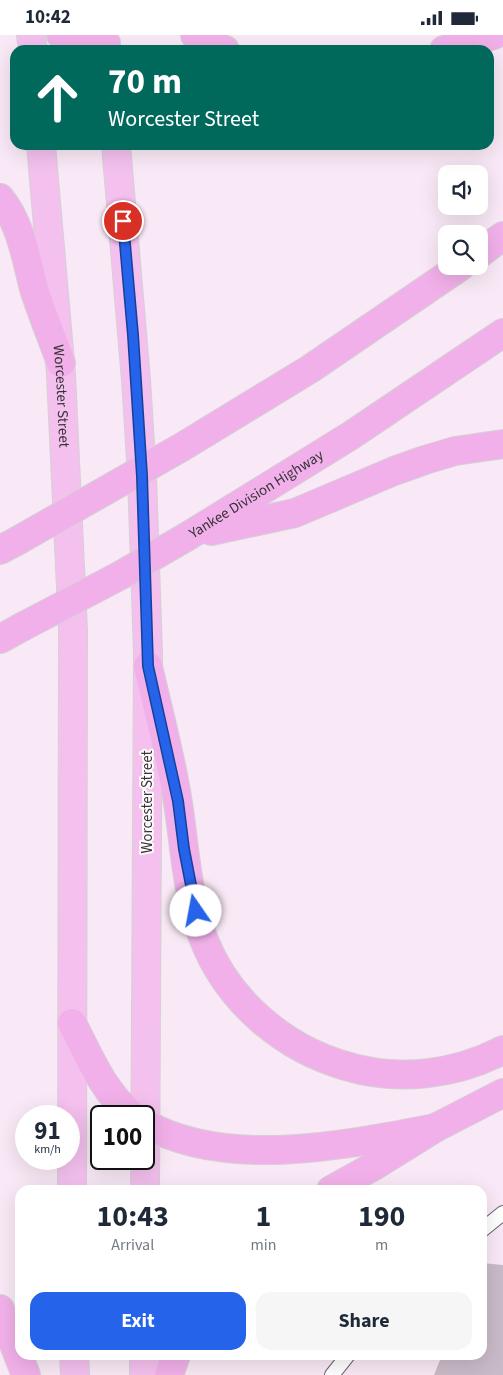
<!DOCTYPE html>
<html lang="en">
<head>
<meta charset="utf-8">
<style>
	:root { --surface:#fff; --page:#f6f6f7; --text:#1f2937; --muted:#747a83; --accent:#2563eb }
	body { margin:0; font-family:"Source Sans 3",sans-serif; background:var(--page); color:var(--text); height:100vh; display:flex; flex-direction:column; font-size:19px; white-space:nowrap }
	* { box-sizing:border-box; margin:0 }
	p { font-size:16px; color:var(--muted) }
	.icon { flex:none; width:28px; height:28px; fill:none; stroke:currentColor; stroke-width:2; stroke-linecap:round; stroke-linejoin:round }
	.map { position:relative; flex:1; overflow:hidden }
	.sheet { position:absolute; left:15px; top:1150px; width:472px; height:175px; display:flex; flex-direction:column; background:var(--surface); border-radius:15px; box-shadow:0 5px 20px #0002 }
	.sheet>* { flex:none }
	.guide { position:absolute; left:10px; top:10px; width:484px; height:105px; border-radius:15px; box-shadow:0 5px 20px #0002; background:#00695c; color:#fff; overflow:hidden }
	.fabs { position:absolute; left:438px; top:130px; display:grid; gap:10px }
	.fabs a { display:grid; place-items:center; width:50px; height:50px; border-radius:10px; background:var(--surface); box-shadow:0 5px 20px #0002; font-size:25px }
	.speed { position:absolute; left:15px; top:1070px; display:flex; gap:10px; font-size:25px; font-weight:700; text-align:center }
	.speed>* { display:grid; place-content:center; width:65px; height:65px; border-radius:50%; background:var(--surface); box-shadow:0 5px 20px #0002; line-height:1 }
	.speed small { font-size:12px; font-weight:400 }
	.speed .limit { border:2px solid #111; border-radius:8px; background:#fff; color:#111 }
	.pin { position:absolute; display:grid; place-items:center; width:42px; height:42px; color:#fff; margin:-21px; border:2px solid #fff; border-radius:50%; box-shadow:0 1px 5px #0007 }
	.me { position:absolute; width:55px; margin:-28px; rotate:348deg; stroke-linejoin:round; filter:drop-shadow(0 0 4px #0008) }
	.turn { display:flex; align-items:center; gap:18px; height:105px; padding:0 15px; font-size:22px }
	.turn .icon { width:65px; height:65px; stroke-width:2.5 }
	.turn b { display:block; font-size:35px; line-height:42px }
	.eta { display:flex; justify-content:space-evenly; align-items:center; height:85px; text-align:center }
	.eta b { font-size:30px; font-weight:700; line-height:35px }
	.button { display:flex; gap:10px; margin-top:auto; padding:10px 15px }
	.button a { flex:1; height:58px; border-radius:15px; background:var(--accent); color:#fff; font-size:20px; font-weight:700; line-height:58px; text-align:center }
	.button a+a { background:var(--page); color:var(--text) }
	.status { display:flex; justify-content:space-between; align-items:center; height:35px; padding:0 25px; background:var(--surface); direction:ltr }
	.status svg { height:14px; fill:currentColor }
	.map>svg:first-child { display:block }
	.building { fill:#c9bac7 }
	.lines { fill:none; stroke-linecap:round; stroke-linejoin:round }
	.service-casing { stroke:#70626e; stroke-width:16 }
	.trunk-casing { stroke:#d3d2d3; stroke-width:30 }
	.motorway-casing { stroke:#d3d2d3; stroke-width:30 }
	.service { stroke:#fff; stroke-width:14 }
	.trunk { stroke:#f4c0ee; stroke-width:28 }
	.motorway { stroke:#f1b0e9; stroke-width:28 }
	.motorway-bridge-casing { stroke:#d3d2d3; stroke-width:30; stroke-linecap:butt }
	.motorway-bridge { stroke:#f1b0e9; stroke-width:28 }
	.route-casing { stroke:#184099; stroke-width:12 }
	.route { stroke:#2563eb; stroke-width:9 }
	.labels { text-anchor:middle; stroke-width:4; stroke-linejoin:round; paint-order:stroke }
	.street-label { font-size:15px; fill:#393339; stroke:#fefbfd }
</style>
</head>
<body>
<div class="status"><b>10:42</b><svg viewBox="0 0 49 12"><path d="M0 12V9h3v3zM5 12V6h3v6zM10 12V3h3v9zM15 12V0h3v12zM26 1h20v11H26zM47 4h2v5h-2z"/></svg></div>
<div class="map">
<svg width="503" height="1340" viewBox="0 0 503 1340">
	<rect width="100%" height="100%" fill="#f9e9f6"/>
	<!-- building -->
	<path class="building" d="M482,1228L503,1230V1340H434L442,1320H482Z"/>
	<g class="lines">
		<!-- service casing -->
		<g class="service-casing">
			<g id="service">
				<path d="M482,1195L503,1178"/>
				<path d="M332,1340L348,1320"/>
			</g>
		</g>
		<!-- trunk casing -->
		<g class="trunk-casing">
			<g id="trunk">
				<path d="M31,0L33,15"/>
				<path id="s1" d="M41,110L61,339L73,596L72,1155"/>
				<path d="M116,110L136,345L142,441L148,618L145,1155"/>
				<path d="M74,1320L75,1340"/>
				<path d="M144,1340V1320"/>
			</g>
		</g>
		<!-- motorway casing -->
		<g class="motorway-casing">
			<g id="motorway">
				<path d="M61,0L106,8"/>
				<path d="M195,0L225,15"/>
				<path d="M444,15L494,0"/>
				<path d="M0,163C21,189 26,223 34,254C42,279 52,303 61,328"/>
				<path d="M479,219L503,201"/>
				<path d="M182,412L310,334L461,231"/>
				<path d="M211,496L295,478L394,436L425,425L455,416L503,409"/>
				<path id="s2" d="M188,501L350,401L503,298"/>
				<path d="M0,515L17,506"/>
				<path d="M0,604L22,592"/>
				<path d="M148,631C158,676 171,722 178,768C185,813 187,862 204,905C228,966 283,1013 346,1031C398,1047 455,1040 503,1015"/>
				<path d="M72,988C89,1021 103,1057 133,1081"/>
				<path d="M144,1088C225,1135 347,1110 435,1093"/>
				<path d="M331,1155L374,1131L435,1093L503,1058"/>
				<path d="M0,1274L26,1340"/>
				<path d="M169,1340L176,1320"/>
			</g>
		</g>
		<!-- service -->
		<use href="#service" class="service"/>
		<!-- trunk -->
		<use href="#trunk" class="trunk"/>
		<!-- motorway -->
		<use href="#motorway" class="motorway"/>
		<!-- motorway-bridge casing -->
		<g class="motorway-bridge-casing">
			<g id="motorway-bridge">
				<path d="M17,506L182,412"/>
				<path d="M22,592L121,540L188,501"/>
			</g>
		</g>
		<!-- motorway-bridge -->
		<use href="#motorway-bridge" class="motorway-bridge"/>
	</g>
	<g class="lines">
		<!-- route casing -->
		<g class="route-casing">
			<path id="route" d="M123,186L133,300L142,441L148,631L178,766L184,814L196,876"/>
		</g>
		<!-- route -->
		<use href="#route" class="route"/>
	</g>
	<g class="labels">
		<!-- street labels -->
		<g class="street-label">
			<text dy="5" stroke="none"><textPath href="#s1" startOffset="252">Worcester Street</textPath></text>
			<text dy="5" stroke="none"><textPath href="#s2" startOffset="80">Yankee Division Highway</textPath></text>
			<text transform="translate(147 767) rotate(-90)" y="5">Worcester Street</text>
		</g>
	</g>
</svg>
<div class="fabs">
<a><svg class="icon" aria-label="sound" viewBox="0 0 24 24"><path d="M4 9h4l5-4v14l-5-4H4zM17 9q2 3 0 6"/></svg></a>
<a><svg class="icon" aria-label="search" viewBox="0 0 24 24"><circle cx="10" cy="10" r="6"/><path d="M15 15l6 6"/></svg></a>
</div>
<div class="speed"><div>91<small>km/h</small></div><div class="limit">100</div></div>
<div class="pin" style="left:123px;top:186px;background:#d93025"><svg class="icon" aria-label="arrive" viewBox="0 0 24 24"><path d="M6 21V4h12l-3 4 3 4H6"/></svg></div>
<svg class="me" style="left:196px;top:876px" viewBox="-20 -20 40 40"><circle r="19" fill="#fff"/><path d="M0-13L10 11 0 6-10 11z" fill="#2563eb"/></svg>
<div class="guide">
<div class="turn"><svg class="icon" aria-label="ahead" viewBox="0 0 24 24"><path d="M12 20V5M6 11l6-6 6 6"/></svg><div><b>70 m</b>Worcester Street</div></div>
</div>
<section class="sheet">
<div class="eta">
<div><b>10:43</b><p>Arrival</p></div>
<div><b>1</b><p>min</p></div>
<div><b>190</b><p>m</p></div>
</div>
<div class="button"><a>Exit</a><a>Share</a></div>
</section>
</div>
</body>
</html>
